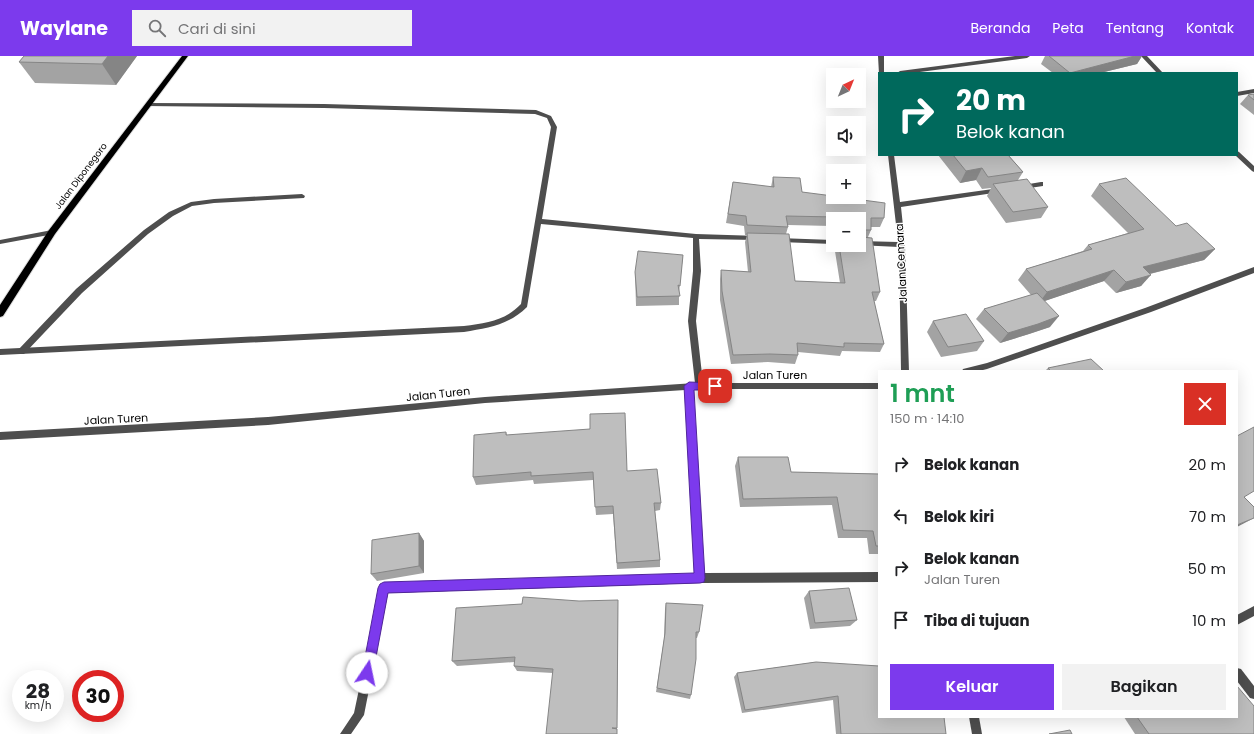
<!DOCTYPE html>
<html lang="id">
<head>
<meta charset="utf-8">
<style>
	:root { --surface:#fff; --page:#f2f2f2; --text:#202124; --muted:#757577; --accent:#7c3aed }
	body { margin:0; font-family:Poppins,sans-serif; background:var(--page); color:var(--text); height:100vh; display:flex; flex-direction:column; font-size:15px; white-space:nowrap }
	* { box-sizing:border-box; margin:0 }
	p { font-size:13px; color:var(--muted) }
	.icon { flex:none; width:22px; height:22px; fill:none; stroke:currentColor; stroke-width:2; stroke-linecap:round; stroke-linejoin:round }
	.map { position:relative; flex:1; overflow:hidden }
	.sheet { position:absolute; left:878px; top:314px; width:360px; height:348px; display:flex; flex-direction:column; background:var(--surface); border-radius:0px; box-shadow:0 4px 16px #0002 }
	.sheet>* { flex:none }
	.hud { position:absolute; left:878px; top:16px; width:360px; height:84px; border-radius:0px; box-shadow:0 4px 16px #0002; background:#00695c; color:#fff; overflow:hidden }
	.needle { width:26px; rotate:43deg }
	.controls { position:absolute; left:826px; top:12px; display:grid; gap:8px }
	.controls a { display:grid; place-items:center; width:40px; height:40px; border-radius:0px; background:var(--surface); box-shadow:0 4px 16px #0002; font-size:20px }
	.speed { position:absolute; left:12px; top:614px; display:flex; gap:8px; font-size:20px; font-weight:700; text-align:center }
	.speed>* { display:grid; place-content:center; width:52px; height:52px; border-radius:50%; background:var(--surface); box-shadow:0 4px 16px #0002; line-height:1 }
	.speed small { font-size:10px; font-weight:400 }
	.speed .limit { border:6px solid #d22; background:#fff; color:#111 }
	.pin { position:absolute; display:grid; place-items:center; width:34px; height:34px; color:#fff; margin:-17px; border-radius:8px; box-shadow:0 2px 6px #0006 }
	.me { position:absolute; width:44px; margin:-22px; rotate:11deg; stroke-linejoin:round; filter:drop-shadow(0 0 3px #0008) }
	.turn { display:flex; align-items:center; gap:14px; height:84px; padding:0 12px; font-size:18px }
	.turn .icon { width:52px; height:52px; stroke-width:2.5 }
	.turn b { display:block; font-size:28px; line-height:34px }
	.round { display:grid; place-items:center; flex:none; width:42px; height:42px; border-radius:0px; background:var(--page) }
	.head { display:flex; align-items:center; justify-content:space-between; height:68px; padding:0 12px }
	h1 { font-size:24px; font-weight:600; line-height:30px; color:#1e9e55 }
	.primary-button { display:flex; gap:8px; margin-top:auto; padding:8px 12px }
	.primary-button a { flex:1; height:46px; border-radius:0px; background:var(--accent); color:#fff; font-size:16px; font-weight:600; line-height:46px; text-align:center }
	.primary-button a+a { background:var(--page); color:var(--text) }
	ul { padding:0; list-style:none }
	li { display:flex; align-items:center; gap:12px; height:52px; padding:0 12px }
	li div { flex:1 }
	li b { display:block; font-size:15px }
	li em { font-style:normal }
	header { display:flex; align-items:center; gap:24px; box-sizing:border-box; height:56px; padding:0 20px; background:var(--accent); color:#fff }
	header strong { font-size:19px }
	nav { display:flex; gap:22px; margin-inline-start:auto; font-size:14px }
	.search { width:280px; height:36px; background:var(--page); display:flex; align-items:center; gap:10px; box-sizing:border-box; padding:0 14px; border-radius:0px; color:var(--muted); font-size:15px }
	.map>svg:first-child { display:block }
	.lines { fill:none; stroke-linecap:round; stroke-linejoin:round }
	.primary-casing { stroke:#dbdbdb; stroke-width:2 }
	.lane { fill:#4e4e4e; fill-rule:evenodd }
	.street { fill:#4e4e4e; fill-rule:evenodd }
	.primary { fill:#000; fill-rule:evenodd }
	.wall { fill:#a3a3a3; fill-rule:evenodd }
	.shaded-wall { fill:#858585 }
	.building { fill:#bebebe; stroke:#858585 }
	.route { fill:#7c3aed; stroke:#51269a }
	.labels { text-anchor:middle; stroke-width:3; stroke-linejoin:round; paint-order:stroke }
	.far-street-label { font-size:9px; fill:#000; stroke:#fff }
	.street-label { font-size:11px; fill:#000; stroke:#fff }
</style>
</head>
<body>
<header>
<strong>Waylane</strong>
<div class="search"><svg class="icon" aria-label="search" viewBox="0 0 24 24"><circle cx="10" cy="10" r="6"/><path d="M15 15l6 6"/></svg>Cari di sini</div>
<nav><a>Beranda</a><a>Peta</a><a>Tentang</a><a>Kontak</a></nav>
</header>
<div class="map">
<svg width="1254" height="678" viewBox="0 0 1254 678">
	<rect width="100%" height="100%" fill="#fff"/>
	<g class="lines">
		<!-- primary casing -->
		<g class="primary-casing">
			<path id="primary" d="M182,0H188L55,178L3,260L0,261V249L49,174Z"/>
		</g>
		<!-- lane -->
		<g class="lane">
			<path d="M302,138L305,140L304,142L214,147L192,150L173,160L148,178L82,237L24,298H18L17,296L18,294L76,233L144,174L169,156L191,146L214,143Z"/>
			<path d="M52,174L55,176L54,178L0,188V184Z"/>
		</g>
		<!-- street -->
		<g class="street">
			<path d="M878,0H884V17H879V18Z"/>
			<path d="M1015,0H1030L1027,2L912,17H897L900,15Z"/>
			<path d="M1141,0H1147L1163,17H1157Z"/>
			<path d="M1254,33V37L1237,40V36Z"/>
			<path d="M148,47L324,48L536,54L551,60L557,71L542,163L696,178L759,180L760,182L757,184L699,183L701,215L696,265L703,327H879V333H693L704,517L879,516V526L700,527L388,537L364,659L351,678H340L354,657L381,529L384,527L695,518L685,334L485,347L268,369L0,384V376L268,361L485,341L695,327L688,265L693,215V182L541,168L527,251C509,269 488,272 464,276L0,299V293L464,270C486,267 505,265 521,248L551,71L547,62L535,58L324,52L146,50V48Z"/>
			<path d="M1237,95L1239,96L1254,110V116L1252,115L1235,99H1237Z"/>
			<path d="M888,99H894L900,146L1000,132L1003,134L1000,136L901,151L905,189L909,315H901L899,191L857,189H859V185L898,186Z"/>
			<path d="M1041,126H1043V130L1023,133L1020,131L1023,129Z"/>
			<path d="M778,182L833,184V188L780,186L777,184Z"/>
			<path d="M1254,211V217L1151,256L987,313L979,315H962L963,313L987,307L1145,252Z"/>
			<path d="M1254,550V560L1237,569V559Z"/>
			<path d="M1237,612L1241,613L1254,630V643L1250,642L1237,625Z"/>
			<path d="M969,661H979L982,678H972Z"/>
		</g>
		<!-- primary -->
		<use href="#primary" class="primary"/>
	</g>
	<!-- wall -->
	<g class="wall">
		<path d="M24,0H137L116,29L35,27L19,6Z"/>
		<path d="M1045,0H1142L1137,8L1100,17H1053L1041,8Z"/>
		<path d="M1254,38V59L1240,48L1248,39Z"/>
		<path d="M938,99H1008L1023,116L1018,124L1048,151L1041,162L1006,167L987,140L991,132L982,133L976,124L960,127Z"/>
		<path d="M1167,99H1195L1168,100Z"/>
		<path d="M773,121L802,136L884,162L880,171H871V174L868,181L880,236L876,245H874L884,288L880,296L842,295L840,300L798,296V299L795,308L768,306L731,308L720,244V223L721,214L748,216L745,186L747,179H745L744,170L726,167L733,126L771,131ZM833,163H859V189H834L840,227L795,225L786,178L788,171V169L832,170L833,179Z"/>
		<path d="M1099,128L1176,170L1215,193L1204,204L1150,218L1141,230L1116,237L1104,225L1044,245L1050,271L1029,278L1000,287L976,263L984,253L1031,239L1018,224L1026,213L1083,195L1088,189L1128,177L1091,140Z"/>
		<path d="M683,199L679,237V249L636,250L635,216Z"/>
		<path d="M933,265L984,285L977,295L941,301L927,276Z"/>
		<path d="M1048,312L1104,315H1045Z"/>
		<path d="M506,376L507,379L627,415L661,447L660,454L655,455L660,504V511L617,513L613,458L596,459L593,424L534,428L533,424L476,429L473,421Z"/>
		<path d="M738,401L791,416L879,418V498H869L867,482H838L832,449L740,451L735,410Z"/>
		<path d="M419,477L424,485V517L377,525L371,518Z"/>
		<path d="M809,535L857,564L850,570L810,573L804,542Z"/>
		<path d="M666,547L699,576L697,582H696L691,639L690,643L656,636L664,583L665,553Z"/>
		<path d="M618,550L617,678L553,617L517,615L514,610L515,606L457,610L452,605Z"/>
		<path d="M816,606L946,678H836L833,644L742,657L734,621L737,617Z"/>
		<path d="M1124,661H1237L1254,678H1135Z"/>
	</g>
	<!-- shaded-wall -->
	<g class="shaded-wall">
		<path d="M108,0H137L116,29L102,8Z"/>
		<path d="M1135,0H1142L1137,8L1100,17H1070Z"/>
		<path d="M982,112L976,124L960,127L966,115Z"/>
		<path d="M1215,193L1204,204L1133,222L1143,211Z"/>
		<path d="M1114,214L1104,225L1039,247L1047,236Z"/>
		<path d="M1151,219L1141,230L1116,237L1126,226Z"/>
		<path d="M1059,260L1050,271L1029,278L1000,287L1008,277Z"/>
		<path d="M1254,462L1237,471V469Z"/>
		<path d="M419,477L424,485V517L419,510Z"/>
	</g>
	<!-- building -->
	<g class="building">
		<path d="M24,0H108L102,8L19,6Z"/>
		<path d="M1049,0H1135L1070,17Z"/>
		<path d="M1254,38V44L1248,39Z"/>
		<path d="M953,99H1008L1023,116L988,121L982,112L966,115Z"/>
		<path d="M773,121L800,122L802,136L833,140V141H840L885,147L884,162H871V174H862L859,180L861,181L872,182L880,236H872L884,288L844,287V291L797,287L798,299L770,298L733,299L722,235L721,214L751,216L747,177L789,178L795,225L845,227L839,189H859V163H835V161L786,160L788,171L747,169L746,160L728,158L733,126L774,131Z"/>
		<path d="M1126,122L1176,170L1187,167L1215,193L1143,211L1151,219L1126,226L1114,214L1047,236L1026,213L1092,193L1088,189L1144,173L1099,128Z"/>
		<path d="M1027,123L1048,151L1013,156L993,128Z"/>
		<path d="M638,195L683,199L680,230L678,229L680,240L637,241L635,216Z"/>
		<path d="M1037,237L1059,260L1038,268L1008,277L984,253Z"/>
		<path d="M966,258L984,285L948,291L933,265Z"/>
		<path d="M1091,303L1104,315H1051L1048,312Z"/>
		<path d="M625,357L627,415L657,413L661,447H654L660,504L617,507L613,450L595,451L593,416L531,420V416L473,421L474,379L506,376V379L590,373V358Z"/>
		<path d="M1254,371V435L1244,441L1254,451V462L1237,469V380Z"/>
		<path d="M738,401H788L791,416L879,418V490H876L873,475L843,474L837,441L743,443Z"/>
		<path d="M419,477V510L371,518L372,484Z"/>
		<path d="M849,532L857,564L815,567L809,535Z"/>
		<path d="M523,541L579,545L618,544L617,672H612L617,673V678H546L553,613L514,610L515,601L452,605L456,552L522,548Z"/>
		<path d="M666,547L703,549L699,576H696V603L691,639L657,632L665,577Z"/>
		<path d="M816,606L879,610V661H944L946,678H841L838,640L745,654L737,617Z"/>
		<path d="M1237,630L1254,650V678H1149L1137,661H1237Z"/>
		<path d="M1070,674L1072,678H1049Z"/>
	</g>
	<!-- route -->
	<path class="route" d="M689,326L715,327L719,330L715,334H694L705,522L704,526L700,527L388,537L373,617L371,621L367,622L363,621L362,617L378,532L380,528L384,526L694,517L684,330Z"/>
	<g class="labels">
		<!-- far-street labels -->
		<g class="far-street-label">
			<text transform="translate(81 120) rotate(-53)" y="3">Jalan Diponegoro</text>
		</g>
		<!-- street labels -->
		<g class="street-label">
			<text transform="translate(901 207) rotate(-93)" y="4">Jalan Cemara</text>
			<text x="775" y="323">Jalan Turen</text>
			<text transform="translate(438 338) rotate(-6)" y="4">Jalan Turen</text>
			<text transform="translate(116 363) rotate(-3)" y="4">Jalan Turen</text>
		</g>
	</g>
</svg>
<div class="controls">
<a><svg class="needle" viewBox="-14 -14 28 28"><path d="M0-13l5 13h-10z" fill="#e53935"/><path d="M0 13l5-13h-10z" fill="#757577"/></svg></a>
<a><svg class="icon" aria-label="sound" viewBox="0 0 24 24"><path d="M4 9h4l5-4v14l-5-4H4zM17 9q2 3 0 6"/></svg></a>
<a>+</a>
<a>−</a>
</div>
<div class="speed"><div>28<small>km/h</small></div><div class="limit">30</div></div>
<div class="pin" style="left:715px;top:330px;background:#d93025"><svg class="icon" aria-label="arrive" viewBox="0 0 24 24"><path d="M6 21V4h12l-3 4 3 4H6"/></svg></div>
<svg class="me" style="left:367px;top:617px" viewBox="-20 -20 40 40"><circle r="19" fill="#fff"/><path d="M0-13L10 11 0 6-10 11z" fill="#7c3aed"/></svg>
<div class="hud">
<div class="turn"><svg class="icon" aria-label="right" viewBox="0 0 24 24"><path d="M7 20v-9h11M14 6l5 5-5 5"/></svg><div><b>20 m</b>Belok kanan</div></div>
</div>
<section class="sheet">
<div class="head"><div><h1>1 mnt</h1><p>150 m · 14:10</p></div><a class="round" style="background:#d93025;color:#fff"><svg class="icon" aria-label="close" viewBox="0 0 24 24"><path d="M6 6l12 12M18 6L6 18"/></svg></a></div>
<ul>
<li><svg class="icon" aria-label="right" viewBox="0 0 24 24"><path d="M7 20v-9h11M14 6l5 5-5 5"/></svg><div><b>Belok kanan</b></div><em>20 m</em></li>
<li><svg class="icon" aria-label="left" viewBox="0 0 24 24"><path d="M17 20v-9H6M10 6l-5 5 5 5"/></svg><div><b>Belok kiri</b></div><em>70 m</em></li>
<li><svg class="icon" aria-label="right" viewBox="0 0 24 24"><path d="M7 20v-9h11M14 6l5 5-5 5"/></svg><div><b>Belok kanan</b><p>Jalan Turen</p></div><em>50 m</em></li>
<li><svg class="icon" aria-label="arrive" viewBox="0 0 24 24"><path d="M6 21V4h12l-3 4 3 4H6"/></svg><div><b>Tiba di tujuan</b></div><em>10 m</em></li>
</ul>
<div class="primary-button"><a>Keluar</a><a>Bagikan</a></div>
</section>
</div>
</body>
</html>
